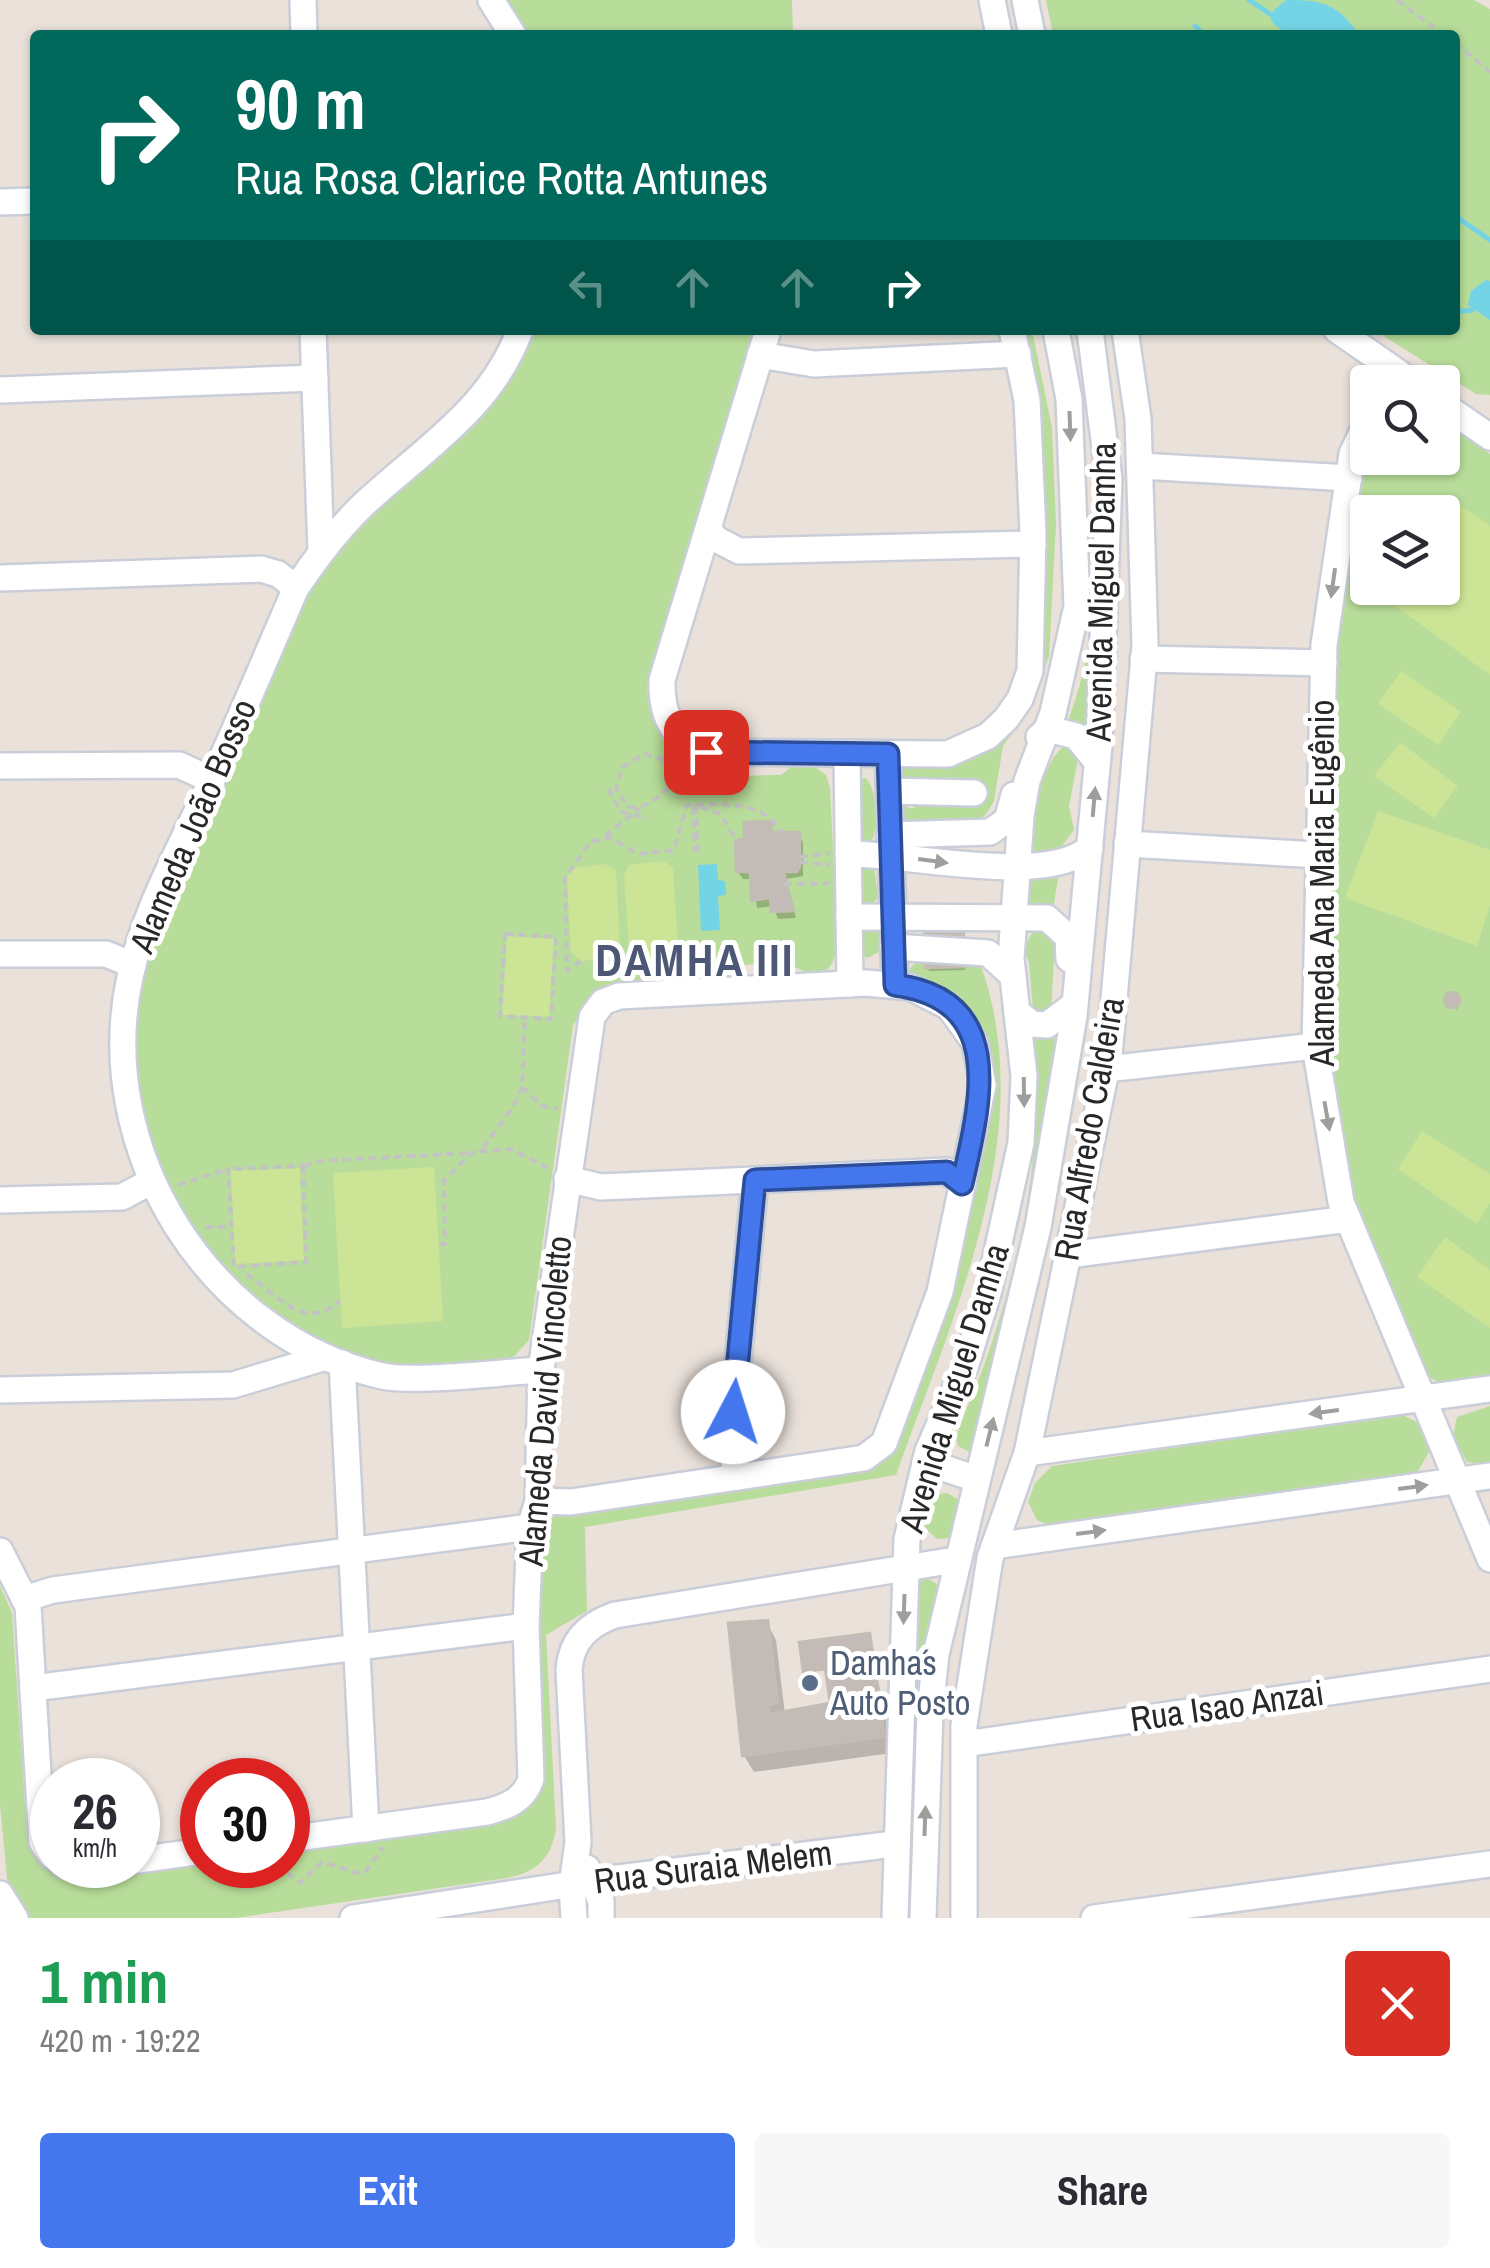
<!DOCTYPE html>
<html lang="en">
<head>
<meta charset="utf-8">
<style>
	:root { --surface:#fff; --page:#f7f7f7; --text:#2b2b33; --muted:#7c7c81; --accent:#4477ed }
	body { margin:0; font-family:"Archivo Narrow",sans-serif; background:var(--page); color:var(--text); height:100vh; display:flex; flex-direction:column; font-size:38px; white-space:nowrap }
	* { box-sizing:border-box; margin:0 }
	p { font-size:32px; color:var(--muted) }
	.icon { flex:none; width:55px; height:55px; fill:none; stroke:currentColor; stroke-width:2; stroke-linecap:round; stroke-linejoin:round }
	.map { position:relative; height:1918px; overflow:hidden }
	.panel { display:flex; flex-direction:column; background:var(--surface); flex:1 }
	.panel>* { flex:none }
	.banner { position:absolute; left:30px; top:30px; width:1430px; height:305px; border-radius:10px; box-shadow:0 2px 8px #0004; background:#00695c; color:#fff; overflow:hidden }
	.buttons { position:absolute; left:1350px; top:365px; display:grid; gap:20px }
	.buttons a { display:grid; place-items:center; width:110px; height:110px; border-radius:10px; background:var(--surface); box-shadow:0 2px 8px #0004; font-size:50px }
	.speed { position:absolute; left:30px; top:1758px; display:flex; gap:20px; font-size:50px; font-weight:700; text-align:center }
	.speed>* { display:grid; place-content:center; width:130px; height:130px; border-radius:50%; background:var(--surface); box-shadow:0 2px 8px #0004; line-height:1 }
	.speed small { font-size:25px; font-weight:400 }
	.speed .limit { border:15px solid #d22; background:#fff; color:#111 }
	.pin { position:absolute; display:grid; place-items:center; width:85px; height:85px; color:#fff; margin:-42px; border-radius:20px; box-shadow:0 5px 15px #0006 }
	.me { position:absolute; width:110px; margin:-55px; rotate:5deg; stroke-linejoin:round; filter:drop-shadow(0 0 8px #0008) }
	.turn { display:flex; align-items:center; gap:35px; height:210px; padding:0 40px; font-size:45px }
	.turn .icon { width:130px; height:130px; stroke-width:2.5 }
	.turn b { display:block; font-size:70px; line-height:85px }
	.lanes { display:flex; align-items:center; height:95px; padding:0 40px; background:#0003; justify-content:center; gap:50px; direction:ltr }
	.lanes .off { opacity:.35 }
	.round { display:grid; place-items:center; flex:none; width:105px; height:105px; border-radius:10px; background:var(--page) }
	.summary { display:flex; align-items:center; justify-content:space-between; height:170px; padding:0 40px }
	h1 { font-size:60px; font-weight:700; line-height:75px; color:#1e9e55 }
	.primary-button { display:flex; gap:20px; margin-top:auto; padding:20px 40px }
	.primary-button a { flex:1; height:115px; border-radius:10px; background:var(--accent); color:#fff; font-size:40px; font-weight:700; line-height:115px; text-align:center }
	.primary-button a+a { background:var(--page); color:var(--text) }
	.map>svg:first-child { display:block }
	.green { fill:#b8dd9a; fill-rule:evenodd }
	.pitch { fill:#cce496 }
	.water { fill:#73d4e6 }
	.shadow { fill:#0003 }
	.lines { fill:none; stroke-linecap:round; stroke-linejoin:round }
	.stream { stroke:#73d4e6; stroke-width:5 }
	.building { fill:#c2bbb7; stroke:#c4bdb4; stroke-width:2.5 }
	.minor-casing { stroke:#c9ced9; stroke-width:30 }
	.path { stroke:#c3c3c3; stroke-width:4; stroke-dasharray:8 5; stroke-linecap:butt }
	.minor { stroke:#fff; stroke-width:25 }
	.oneway { fill:#9e9e9e }
	.route-casing { stroke:#2c4d9a; stroke-width:25 }
	.route { stroke:#4477ed; stroke-width:18 }
	.service-dot { fill:#5c6f8a; stroke:#fff; stroke-width:4 }
	.labels { text-anchor:middle; stroke-width:10; stroke-linejoin:round; paint-order:stroke }
	.street-label { font-size:35px; fill:#282828; stroke:#fff }
	.service-label { font-size:35px; fill:#4e5e75; stroke:#fff; text-anchor:start }
	.district-label { font-size:45px; font-weight:bold; letter-spacing:2.5px; fill:#4c5875; stroke:#fff }
</style>
</head>
<body>
<div class="map">
<svg width="1490" height="1918" viewBox="0 0 1490 1918">
	<rect width="100%" height="100%" fill="#eae1da"/>
	<!-- green -->
	<g class="green">
		<path d="M502,0H792L793,35H521Z"/>
		<path d="M1046,0H1474L1490,9V395L1476,394L1374,330H1455V35H1053Z"/>
		<path d="M527,330H753L647,694L661,734L725,776L781,775L795,764L810,763L826,775L830,788L838,946C829,984 812,976 787,963L721,966L699,980L614,986L590,998L573,1026L529,1340L510,1361L416,1368L392,1365L330,1347L259,1306L197,1241L148,1155L130,1021L152,924L293,615L337,548Z"/>
		<path d="M1019,330H1032L1052,428L1056,525L1049,656L1029,711L1003,746L994,801L987,813L975,824L909,825L898,808L904,802L908,808H915L909,798L910,785L916,779L901,782L897,765L1023,707Z"/>
		<path d="M1074,330H1084L1100,417L1092,737L1069,718C1113,603 1098,449 1074,330Z"/>
		<path d="M1443,421L1490,454V1380L1449,1388L1424,1374L1349,1192L1326,1016L1334,646L1356,478L1367,441L1368,458H1442ZM1368,512H1442V588H1368Z"/>
		<path d="M1065,746L1078,759L1069,806L1074,830L1059,850L1037,854C1021,837 1044,757 1065,746Z"/>
		<path d="M866,778C878,791 880,832 869,846L854,840L858,779Z"/>
		<path d="M857,866L874,867L878,897L872,905L856,898Z"/>
		<path d="M1059,873L1053,909L1031,911L1025,904L1029,877Z"/>
		<path d="M878,927L881,951L867,958L860,952L858,929Z"/>
		<path d="M1033,932H1046L1055,942L1051,1011L1038,1013L1033,1009L1029,962L1022,949Z"/>
		<path d="M916,962L980,963C1041,1131 953,1315 896,1475L585,1527L587,1611L546,1635L556,1828C552,1858 537,1872 507,1878L235,1918H28L8,1888L0,1804V1586L12,1613L27,1833C31,1848 39,1863 53,1871C81,1886 169,1864 202,1859V1865H288V1847L520,1806L538,1539L544,1522L559,1514L880,1457L988,1082L911,976L909,970Z"/>
		<path d="M1038,1036L1056,1039L1060,1048L1058,1092L975,1455L958,1446L956,1438C964,1412 977,1386 986,1360C1021,1258 1045,1151 1032,1044Z"/>
		<path d="M1490,1406V1465L1467,1462L1453,1436L1457,1417Z"/>
		<path d="M1401,1414L1421,1424L1430,1450L1418,1471L1406,1480L1055,1528L1037,1520L1028,1502L1035,1483L1052,1466Z"/>
		<path d="M947,1493L961,1501L958,1530L950,1538L937,1539L925,1528L928,1511L938,1494Z"/>
		<path d="M927,1578L943,1588L919,1918H908V1731L916,1584Z"/>
	</g>
	<!-- pitch -->
	<g class="pitch">
		<path d="M1452,499L1490,526V675L1382,596L1388,588H1442V512Z"/>
		<path d="M1401,671L1461,712L1438,745L1378,704Z"/>
		<path d="M1400,742L1458,786L1434,818L1374,776Z"/>
		<path d="M1378,811L1490,850V905L1477,946L1345,898Z"/>
		<path d="M664,861L673,868L678,947L671,955L639,958L629,949L624,875L629,865Z"/>
		<path d="M606,864L616,871L620,950L614,958L581,961L571,952L567,878L572,868Z"/>
		<path d="M507,936L554,939L549,1017L502,1015Z"/>
		<path d="M1422,1131L1490,1174V1203L1477,1224L1398,1169Z"/>
		<path d="M434,1167L443,1321L342,1328L333,1173Z"/>
		<path d="M299,1168L304,1260L235,1264L231,1171Z"/>
		<path d="M1445,1237L1490,1270V1328L1417,1277Z"/>
	</g>
	<!-- water -->
	<g class="water">
		<path d="M1286,0C1324,0 1338,4 1359,35H1287L1271,21L1274,10Z"/>
		<path d="M1486,280L1490,281V320L1468,305L1471,291Z"/>
		<path d="M717,864L718,880L725,881L726,895L718,896L720,930L701,931L698,865Z"/>
	</g>
	<!-- shadow -->
	<g class="shadow">
		<path d="M771,824L775,835L798,834L803,842V876L786,879L796,918L778,919L773,906L757,908L753,879H743L738,872Z"/>
		<path d="M964,912L965,970L929,971L928,968Z"/>
		<path d="M1451,995L1459,1000L1457,1009L1449,1005Z"/>
		<path d="M767,1623L776,1640L785,1714L834,1705L827,1671H806L870,1639L892,1753L754,1772L744,1756Z"/>
	</g>
	<g class="lines">
		<!-- stream -->
		<g class="stream">
			<path d="M1249,0L1273,16"/>
			<path d="M1195,26L1204,35"/>
			<path d="M1455,216L1490,240"/>
			<path d="M1455,312L1472,310"/>
		</g>
	</g>
	<!-- building -->
	<g class="building">
		<path d="M772,821V832H800V867L797,872H784L794,911L771,912L770,898L751,901L750,872H736L735,841L744,838V822Z"/>
		<path d="M963,907L965,967L925,968L924,908Z"/>
		<circle cx="1452" cy="1000" r="8"/>
		<path d="M768,1620L778,1703L768,1705L769,1714L879,1694L884,1737L742,1756L728,1623Z"/>
		<path d="M870,1633L879,1694L830,1703L825,1669L803,1672L799,1642Z"/>
	</g>
	<g class="lines">
		<!-- minor casing -->
		<g class="minor-casing">
			<g id="minor">
				<path d="M303,0L304,35"/>
				<path d="M491,0L513,35"/>
				<path d="M992,0L999,35"/>
				<path d="M1025,0L1032,35"/>
				<path d="M0,202L35,201"/>
				<path d="M313,330L321,551"/>
				<path d="M520,330C491,409 422,450 363,505C337,530 316,558 296,588C268,652 241,718 211,782C182,845 145,908 130,977C92,1150 209,1336 382,1376C415,1383 503,1372 541,1370"/>
				<path d="M768,330L662,680C661,714 672,740 706,752L948,754L988,736L1006,719L1020,699L1030,671L1033,533L1027,400L1012,330"/>
				<path d="M1337,330L1412,382"/>
				<path d="M760,355L814,364L1018,354"/>
				<path d="M0,390L315,378"/>
				<path d="M1442,404L1490,437"/>
				<path d="M1368,420L1352,454L1324,645L1315,1046L1341,1202L1490,1559"/>
				<path d="M1140,466L1349,478"/>
				<path d="M708,529L716,539L739,551L1033,544"/>
				<path d="M0,578L261,569L278,574L296,588"/>
				<path d="M1143,659L1324,663"/>
				<path d="M1039,737L1048,729L1076,736L1097,762"/>
				<path d="M847,754L850,984"/>
				<path d="M888,754L895,985"/>
				<path d="M0,766L179,765L212,780"/>
				<path d="M889,791L974,793"/>
				<path d="M890,835L990,832L1007,820L1014,795"/>
				<path d="M1127,844L1319,855"/>
				<path d="M848,854C907,853 1044,887 1090,848"/>
				<path d="M849,917L1047,918L1068,937L1069,959"/>
				<path d="M893,947L988,953L1013,976"/>
				<path d="M0,954H106L133,965"/>
				<path d="M1017,1012L1032,1024L1047,1025L1075,1004"/>
				<path d="M1106,1069L1315,1046"/>
				<path d="M567,1179L601,1187L947,1171L963,1184"/>
				<path d="M0,1200L122,1197L150,1182"/>
				<path d="M1068,1255L1348,1219"/>
				<path d="M342,1363L366,1829"/>
				<path d="M0,1390L233,1385L326,1357"/>
				<path d="M1027,1453L1490,1389"/>
				<path d="M925,1462L977,1479"/>
				<path d="M738,1477L730,1447L755,1180"/>
				<path d="M994,1546L1490,1476"/>
				<path d="M0,1551L28,1606L42,1842L52,1856"/>
				<path d="M24,1599L53,1590L530,1527"/>
				<path d="M33,1688L526,1626"/>
				<path d="M964,1744L1490,1669"/>
				<path d="M288,1839L487,1812C507,1807 524,1800 531,1779L526,1626L530,1527L538,1501L541,1370L592,1017L603,1002L619,996L866,983L910,987L949,1007L975,1043L983,1085L940,1292L884,1443L864,1458L571,1502L538,1501"/>
				<path d="M138,1860L202,1851"/>
				<path d="M64,1865H103"/>
				<path d="M587,1868L601,1901V1918"/>
				<path d="M0,1894L15,1918"/>
				<path d="M353,1918L593,1881L894,1844"/>
				<path d="M574,1918L572,1886L578,1842L569,1670C571,1640 589,1624 615,1615L955,1560"/>
				<path d="M895,1918L907,1539L928,1451L966,1364L988,1293L1021,1143L1024,1076L1011,959L1021,816L1027,781L1053,713L1077,606L1069,399L1056,330"/>
				<path d="M923,1918L930,1712L936,1654L1038,1227L1074,1016L1099,745L1109,479L1090,330"/>
				<path d="M964,1918V1725L990,1558L1027,1453L1109,1056L1145,645L1138,419L1125,330"/>
				<path d="M1094,1918L1490,1864"/>
			</g>
		</g>
		<!-- path -->
		<g class="path">
			<path d="M1397,0L1444,35"/>
			<path d="M1455,43L1490,72"/>
			<path d="M669,785V768L664,760L645,754L622,767L616,789L628,807C654,810 670,784 688,768"/>
			<path d="M608,789L621,812L647,818"/>
			<path d="M693,807L695,852"/>
			<path d="M605,836L640,808"/>
			<path d="M698,852L696,805L720,814L737,841"/>
			<path d="M800,857L830,853"/>
			<path d="M800,862L830,865"/>
			<path d="M784,884L829,883"/>
			<path d="M505,934L556,937L551,1019L500,1016Z"/>
			<path d="M581,961L567,971L565,878L591,841L611,838L638,854L674,850L687,805C722,805 762,799 782,832"/>
			<path d="M522,1087L542,1106L558,1109"/>
			<path d="M483,1148L513,1107L522,1087L525,1018"/>
			<path d="M303,1166L306,1262L234,1267L228,1169Z"/>
			<path d="M304,1166L320,1161L468,1153"/>
			<path d="M178,1185L228,1169"/>
			<path d="M205,1227H231"/>
			<path d="M439,1244H445L444,1180L473,1152L511,1149L550,1169"/>
			<path d="M246,1274C279,1295 303,1333 340,1301"/>
			<path d="M277,1865L300,1883L322,1862L357,1873L366,1871L383,1847"/>
		</g>
		<!-- minor -->
		<use href="#minor" class="minor"/>
	</g>
	<!-- one-way arrows -->
	<defs><path id="oneway-solid" d="M-6-.8H1V-3.2L6.5 0L1 3.2V.8H-6Z" transform="scale(2.5)"/></defs>
	<g class="oneway">
		<use href="#oneway-solid" transform="translate(1070 426) rotate(88)"/>
		<use href="#oneway-solid" transform="translate(1333 583) rotate(98)"/>
		<use href="#oneway-solid" transform="translate(1094 802) rotate(-85)"/>
		<use href="#oneway-solid" transform="translate(933 861) rotate(8)"/>
		<use href="#oneway-solid" transform="translate(1024 1092) rotate(89)"/>
		<use href="#oneway-solid" transform="translate(1327 1116) rotate(80)"/>
		<use href="#oneway-solid" transform="translate(1324 1412) rotate(172)"/>
		<use href="#oneway-solid" transform="translate(990 1432) rotate(-76)"/>
		<use href="#oneway-solid" transform="translate(1413 1487) rotate(-8)"/>
		<use href="#oneway-solid" transform="translate(1091 1532) rotate(-8)"/>
		<use href="#oneway-solid" transform="translate(904 1609) rotate(92)"/>
		<use href="#oneway-solid" transform="translate(925 1821) rotate(-88)"/>
	</g>
	<g class="lines">
		<!-- route casing -->
		<g class="route-casing">
			<path id="route" d="M706,752L888,754L895,985C1010,1000 979,1107 962,1184L947,1172L755,1180L733,1412"/>
		</g>
		<!-- route -->
		<use href="#route" class="route"/>
	</g>
	<!-- markers -->
	<circle class="service-dot" cx="810" cy="1683" r="10"/>
	<g class="labels">
		<!-- street labels -->
		<g class="street-label">
			<text transform="translate(1101 592) rotate(-89)" y="12">Avenida Miguel Damha</text>
			<text transform="translate(193 826) rotate(-67)" y="12">Alameda João Bosso</text>
			<text transform="translate(1322 883) rotate(-90)" y="12">Alameda Ana Maria Eugênio</text>
			<text transform="translate(1089 1129) rotate(-80)" y="12">Rua Alfredo Caldeira</text>
			<text transform="translate(954 1388) rotate(-73)" y="12">Avenida Miguel Damha</text>
			<text transform="translate(545 1401) rotate(-85)" y="12">Alameda David Vincoletto</text>
			<text transform="translate(1227 1706) rotate(-8)" y="12">Rua Isao Anzai</text>
			<text transform="translate(713 1867) rotate(-7)" y="12">Rua Suraia Melem</text>
		</g>
		<!-- service labels -->
		<g class="service-label">
			<text x="830" y="1675">Damha´s<tspan x="830" dy="40">Auto Posto</tspan></text>
		</g>
		<!-- district labels -->
		<g class="district-label">
			<text x="695" y="976">DAMHA III</text>
		</g>
	</g>
</svg>
<div class="buttons">
<a><svg class="icon" aria-label="search" viewBox="0 0 24 24"><circle cx="10" cy="10" r="6"/><path d="M15 15l6 6"/></svg></a>
<a><svg class="icon" aria-label="layers" viewBox="0 0 24 24"><path d="M12 4l9 5-9 5-9-5zM3 14l9 5 9-5"/></svg></a>
</div>
<div class="speed"><div>26<small>km/h</small></div><div class="limit">30</div></div>
<div class="pin" style="left:706px;top:752px;background:#d93025"><svg class="icon" aria-label="arrive" viewBox="0 0 24 24"><path d="M6 21V4h12l-3 4 3 4H6"/></svg></div>
<svg class="me" style="left:733px;top:1412px" viewBox="-20 -20 40 40"><circle r="19" fill="#fff"/><path d="M0-13L10 11 0 6-10 11z" fill="#4477ed"/></svg>
<div class="banner">
<div class="turn"><svg class="icon" aria-label="right" viewBox="0 0 24 24"><path d="M7 20v-9h11M14 6l5 5-5 5"/></svg><div><b>90 m</b>Rua Rosa Clarice Rotta Antunes</div></div>
<div class="lanes"><svg class="icon off" aria-label="left" viewBox="0 0 24 24"><path d="M17 20v-9H6M10 6l-5 5 5 5"/></svg><svg class="icon off" aria-label="ahead" viewBox="0 0 24 24"><path d="M12 20V5M6 11l6-6 6 6"/></svg><svg class="icon off" aria-label="ahead" viewBox="0 0 24 24"><path d="M12 20V5M6 11l6-6 6 6"/></svg><svg class="icon" aria-label="right" viewBox="0 0 24 24"><path d="M7 20v-9h11M14 6l5 5-5 5"/></svg></div>
</div>
</div>
<section class="panel">
<div class="summary"><div><h1>1 min</h1><p>420 m · 19:22</p></div><a class="round" style="background:#d93025;color:#fff"><svg class="icon" aria-label="close" viewBox="0 0 24 24"><path d="M6 6l12 12M18 6L6 18"/></svg></a></div>
<div class="primary-button"><a>Exit</a><a>Share</a></div>
</section>
</body>
</html>
